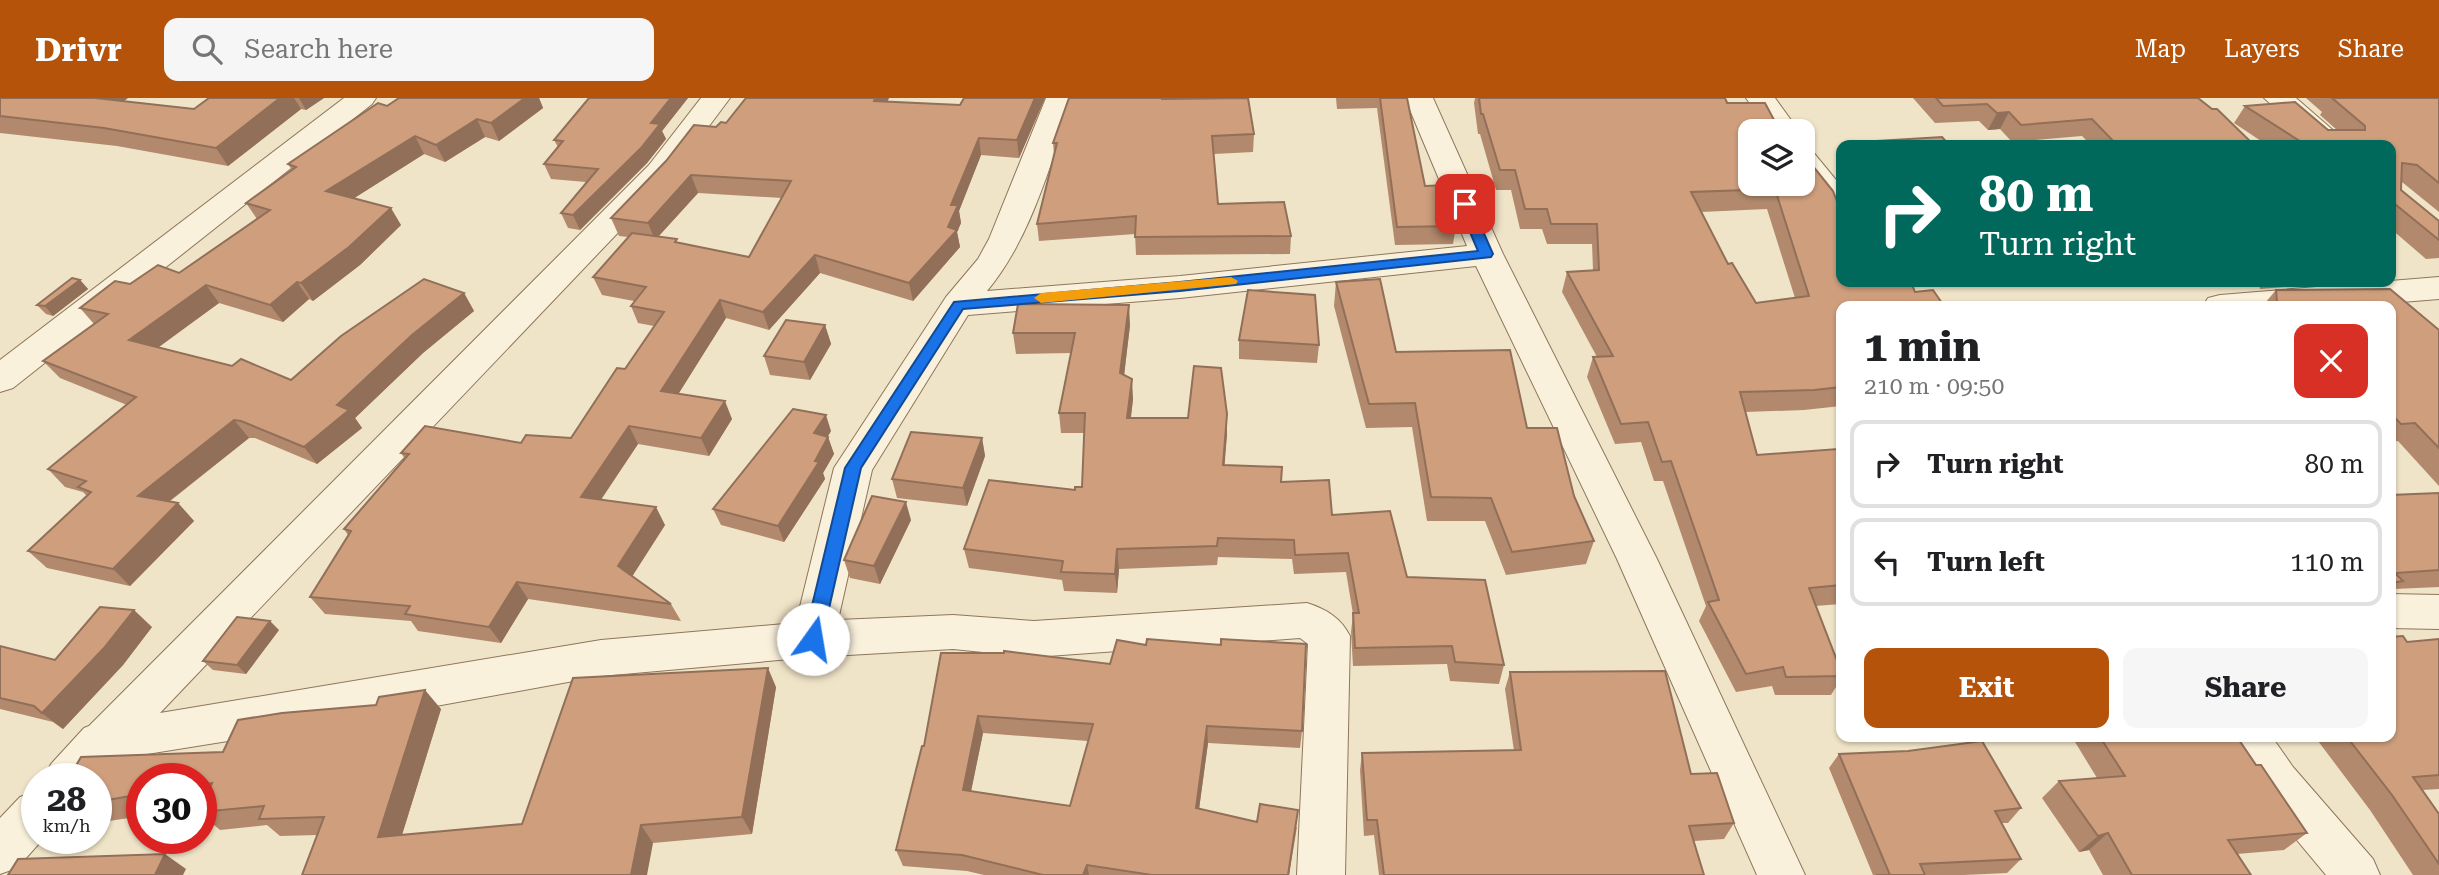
<!DOCTYPE html>
<html lang="en">
<head>
<meta charset="utf-8">
<style>
	:root { --surface:#fff; --page:#f6f6f6; --text:#202124; --muted:#757577; --line:#e0e0e0; --accent:#b45309 }
	body { margin:0; font-family:"Roboto Serif",serif; background:var(--page); color:var(--text); height:100vh; display:flex; flex-direction:column; font-size:26px; white-space:nowrap }
	* { box-sizing:border-box; margin:0 }
	p { font-size:23px; color:var(--muted) }
	.icon { flex:none; width:38px; height:38px; fill:none; stroke:currentColor; stroke-width:2; stroke-linecap:round; stroke-linejoin:round }
	.map { position:relative; flex:1; overflow:hidden }
	.side { position:absolute; left:1836px; top:203px; width:560px; height:441px; display:flex; flex-direction:column; background:var(--surface); border-radius:14px; box-shadow:0 2px 5px #0004 }
	.side>* { flex:none }
	.top-card { position:absolute; left:1836px; top:42px; width:560px; height:147px; border-radius:14px; box-shadow:0 2px 5px #0004; background:#00695c; color:#fff; overflow:hidden }
	.fabs { position:absolute; left:1738px; top:21px; display:grid; gap:14px }
	.fabs a { display:grid; place-items:center; width:77px; height:77px; border-radius:14px; background:var(--surface); box-shadow:0 2px 5px #0004; font-size:35px }
	.speed { position:absolute; left:21px; top:665px; display:flex; gap:14px; font-size:35px; font-weight:700; text-align:center }
	.speed>* { display:grid; place-content:center; width:91px; height:91px; border-radius:50%; background:var(--surface); box-shadow:0 2px 5px #0004; line-height:1 }
	.speed small { font-size:18px; font-weight:400 }
	.speed .limit { border:10px solid #d22; background:#fff; color:#111 }
	.pin { position:absolute; display:grid; place-items:center; width:60px; height:60px; color:#fff; margin:-30px; border-radius:14px; box-shadow:0 4px 10px #0006 }
	.me { position:absolute; width:77px; margin:-38px; rotate:13deg; stroke-linejoin:round; filter:drop-shadow(0 0 5px #0008) }
	.turn { display:flex; align-items:center; gap:24px; height:147px; padding:0 28px; font-size:32px }
	.turn .icon { width:91px; height:91px; stroke-width:2.5 }
	.turn b { display:block; font-size:49px; line-height:60px }
	.round { display:grid; place-items:center; flex:none; width:74px; height:74px; border-radius:14px; background:var(--page) }
	.headline { display:flex; align-items:center; justify-content:space-between; height:119px; padding:0 28px }
	h1 { font-size:42px; font-weight:700; line-height:52px }
	.primary-button { display:flex; gap:14px; margin-top:auto; padding:14px 28px }
	.primary-button a { flex:1; height:80px; border-radius:14px; background:var(--accent); color:#fff; font-size:28px; font-weight:700; line-height:80px; text-align:center }
	.primary-button a+a { background:var(--page); color:var(--text) }
	ul { padding:0; list-style:none }
	li { display:flex; align-items:center; gap:21px; height:88px; margin:0 14px 10px; padding:0 14px; border:4px solid var(--line); border-radius:14px }
	li div { flex:1 }
	li b { display:block; font-size:26px }
	li em { font-style:normal }
	header { display:flex; align-items:center; gap:42px; box-sizing:border-box; height:98px; padding:0 35px; background:var(--accent); color:#fff }
	header strong { font-size:33px }
	nav { display:flex; gap:38px; margin-inline-start:auto; font-size:24px }
	.search { width:490px; height:63px; background:var(--page); display:flex; align-items:center; gap:18px; box-sizing:border-box; padding:0 24px; border-radius:14px; color:var(--muted); font-size:26px }
	.map>svg:first-child { display:block }
	.lines { fill:none; stroke-linecap:round; stroke-linejoin:round }
	.minor-casing { stroke:#8d765c; stroke-width:2 }
	.minor { fill:#faf1dc; fill-rule:evenodd }
	.wall { fill:#b2896c; fill-rule:evenodd }
	.shaded-wall { fill:#916f58 }
	.building { fill:#cf9f7d; stroke:#916f58; stroke-width:2; fill-rule:evenodd }
	.route { fill:#1a73e8; stroke:#114b97; stroke-width:2 }
	.slow { fill:#f59e0b }
</style>
</head>
<body>
<header>
<strong>Drivr</strong>
<div class="search"><svg class="icon" aria-label="search" viewBox="0 0 24 24"><circle cx="10" cy="10" r="6"/><path d="M15 15l6 6"/></svg>Search here</div>
<nav><a>Map</a><a>Layers</a><a>Share</a></nav>
</header>
<div class="map">
<svg width="2439" height="777" viewBox="0 0 2439 777">
	<rect width="100%" height="100%" fill="#f0e4c8"/>
	<g class="lines">
		<!-- minor casing -->
		<g class="minor-casing">
			<g id="minor">
				<path d="M344,0H376L372,6L13,290L0,294V262Z"/>
				<path d="M701,0H730L671,79L160,615L601,542L796,525L834,370L946,199L978,161L989,141L1046,0H1074C1050,65 1032,139 987,193L1180,178L1467,148L1405,0H1433L1503,156L1657,461L1805,777H1757L1617,461L1476,168L1180,200L968,217L872,372L838,522L953,517L1034,523L1307,505C1326,511 1341,520 1350,538L1345,777H1297L1308,546L1300,540L1034,559L953,551L813,559L601,578L370,620L116,661L96,682L44,681L51,666L84,630L89,628L649,67Z"/>
				<path d="M1746,0H1775L1799,33H1769Z"/>
				<path d="M2264,0H2296L2350,47H2317Z"/>
				<path d="M1802,51L1813,54L1841,88V118L1830,115L1802,80Z"/>
				<path d="M2439,179V201L2352,208H2203L2208,200L2220,197Z"/>
				<path d="M2390,496L2439,497V531L2390,530Z"/>
				<path d="M2225,639H2272L2293,669L2373,761L2380,777H2326L2261,699Z"/>
				<path d="M37,693V740H44L17,770L0,776V720L20,699Z"/>
			</g>
		</g>
		<!-- minor -->
		<use href="#minor" class="minor"/>
	</g>
	<!-- wall -->
	<g class="wall">
		<path d="M0,0L124,3L194,11L209,0H324L306,12L301,11L228,68L117,48L0,35Z"/>
		<path d="M399,0H539L543,10L499,43L485,39L445,64L424,56L354,100L401,127L360,167L313,203L309,201L283,224L219,205L158,249L291,282L464,195L474,213L423,255L355,320L362,330L317,366L255,340H249L169,404L178,405L194,423L130,488L47,470L28,453L87,398L83,394L65,389L48,371L127,307L60,280L43,263L94,226L80,210L130,186L179,175L257,121L246,105L292,72L288,66L387,8Z"/>
		<path d="M589,0H688L662,33L666,41L647,65L580,132L568,130L561,115L586,84L551,81L544,66L558,49L554,42Z"/>
		<path d="M746,0H889L887,4L960,7L1045,0L1019,60L981,57L959,113L961,125L957,134L960,149L913,203L820,175L769,232L726,220L678,296L732,321L709,358L638,346L601,402L665,427L632,478L671,506L681,523L528,501L501,545L418,533L411,523L325,516L310,499L348,437L344,431L405,361L401,355L521,345L571,340L625,271L654,228L638,225L631,208L634,203L602,197L593,179L628,139L619,138L611,120L716,29L726,25ZM698,95L782,100L749,159L679,145L659,138Z"/>
		<path d="M1069,0H1164V1L1254,36L1253,54L1214,56L1218,106L1291,138L1290,156L1136,157L1135,136L1039,143L1037,126L1054,56L1053,45Z"/>
		<path d="M1336,0H1407L1425,88L1456,128L1453,146L1395,147L1377,10L1337,11Z"/>
		<path d="M1475,0H1725L1750,33L1808,62L1841,208V308L1804,312L1745,314L1757,357H1841V506L1815,508L1841,573V581L1831,597H1775L1772,588L1736,594L1699,523L1706,508L1663,383H1654L1641,344L1615,346L1587,279L1593,259H1597L1562,194L1567,174L1593,172L1592,146H1547L1542,131H1520L1511,92H1496L1480,36H1478L1474,5ZM1767,111L1795,200L1756,205L1728,166L1701,114Z"/>
		<path d="M1913,0H2198L2254,47H2091L2082,38L2012,44L2000,31L1988,32L1979,23L1935,25Z"/>
		<path d="M2306,0H2439V114L2402,84L2401,92L2439,123V160L2426,161L2390,130V47H2267L2234,25L2245,8L2328,32H2337L2320,17L2322,14Z"/>
		<path d="M80,182L88,191L53,218L46,216L37,207Z"/>
		<path d="M1336,184L1396,254L1527,330L1574,398L1594,443L1586,466L1506,477L1485,423H1427L1412,329L1366,330L1334,208Z"/>
		<path d="M2259,184H2346L2260,191Z"/>
		<path d="M2390,191L2439,232V388L2398,343L2390,344V208H2239L2265,205L2276,192Z"/>
		<path d="M825,227L831,246L810,282L770,277L764,258Z"/>
		<path d="M1130,227L1124,277L1133,301L1131,320L1227,336L1224,367L1281,384L1332,417L1407,479L1504,567L1499,586L1450,583L1447,566L1353,568L1351,534L1353,516L1346,474L1294,476L1292,461L1218,459L1217,467L1119,471L1117,495L1064,493L1062,482L969,470L964,451L1082,389L1084,335H1061L1059,315L1071,255L1016,256L1013,235Z"/>
		<path d="M1239,242L1319,247L1317,265L1239,261Z"/>
		<path d="M831,333L827,339H828L834,356L823,375L825,381L784,444L721,427L713,411Z"/>
		<path d="M982,340L985,358L967,408L897,400L892,381Z"/>
		<path d="M2439,395V489L2394,491L2390,494V397Z"/>
		<path d="M911,422L880,486L850,480L844,462Z"/>
		<path d="M152,529L123,567L63,631L53,624L0,611V548L55,562Z"/>
		<path d="M279,532L246,576L213,572L203,563Z"/>
		<path d="M2439,541V691L2422,692L2439,716V777H2413L2370,712L2315,639H2390L2407,544Z"/>
		<path d="M941,555L1110,566L1302,633L1300,650L1208,645L1199,711L1257,724L1297,729L1289,777H984L967,773L903,768L896,752L924,648ZM983,635L1088,643L1070,708L971,693Z"/>
		<path d="M1510,574L1691,676L1734,725L1724,741L1694,743L1704,777H1379L1374,737L1364,738L1360,672L1362,655L1514,653L1505,591Z"/>
		<path d="M776,589L752,736L653,745L317,737L280,738L267,727L220,732L201,716V681H142V718L96,725V681L223,654L441,611L402,737L522,726Z"/>
		<path d="M2072,639H2237L2256,667L2307,735L2284,752L2237,756L2251,777H2103L2089,752L2079,754L2042,700L2059,683L2097,680Z"/>
		<path d="M1839,656L2021,710L2008,725H2002L2021,761L2007,775L1964,777H1873L1829,670Z"/>
	</g>
	<!-- shaded-wall -->
	<g class="shaded-wall">
		<path d="M92,0H128L105,18Z"/>
		<path d="M280,0H294L301,11L228,68L216,50Z"/>
		<path d="M299,0H324L306,12Z"/>
		<path d="M525,0H539L543,10L499,43L491,25Z"/>
		<path d="M671,0H688L662,33L666,41L647,65L580,132L573,117Z"/>
		<path d="M875,0H889L878,21L874,3Z"/>
		<path d="M1035,0H1045L1019,60L1017,42Z"/>
		<path d="M2009,14L2000,31L1988,32L1997,15Z"/>
		<path d="M477,21L485,39L445,64L436,47Z"/>
		<path d="M415,38L424,56L337,111L326,93Z"/>
		<path d="M979,40L981,57L959,113L961,125L957,134L960,149L913,203L909,185L948,129L951,107Z"/>
		<path d="M691,77L698,95L655,142L648,125Z"/>
		<path d="M391,110L401,127L360,167L313,203L301,185Z"/>
		<path d="M815,157L820,175L769,232L763,214Z"/>
		<path d="M80,182L88,191L53,218L45,208Z"/>
		<path d="M297,184L309,201L283,224L270,207Z"/>
		<path d="M206,187L219,205L144,260L129,242Z"/>
		<path d="M464,195L474,213L423,255L355,320L362,330L317,366L304,349L337,307L412,237Z"/>
		<path d="M720,202L726,220L669,311L661,293Z"/>
		<path d="M1129,207L1130,227L1122,295L1120,275Z"/>
		<path d="M825,227L831,246L810,282L804,264Z"/>
		<path d="M1132,281L1133,301L1128,340L1127,320Z"/>
		<path d="M725,303L732,321L709,358L701,340Z"/>
		<path d="M1227,316V336L1223,387V367Z"/>
		<path d="M826,317L831,333L820,352L814,335Z"/>
		<path d="M234,322L249,340L154,415L138,398Z"/>
		<path d="M629,328L638,346L591,416L581,399Z"/>
		<path d="M828,339L834,356L823,375L825,381L784,444L778,428Z"/>
		<path d="M982,340L985,358L967,408L963,390Z"/>
		<path d="M906,404L911,422L880,486L874,468Z"/>
		<path d="M178,405L194,423L130,488L113,471Z"/>
		<path d="M656,409L665,427L628,485L618,468Z"/>
		<path d="M1117,451L1119,471L1117,495L1115,476Z"/>
		<path d="M517,484L528,501L501,545L489,529Z"/>
		<path d="M134,512L152,529L123,567L63,631L42,615Z"/>
		<path d="M270,523L279,532L246,576L237,567Z"/>
		<path d="M768,570L776,589L752,736L742,719Z"/>
		<path d="M425,592L441,611L396,756L378,739Z"/>
		<path d="M978,618L983,635L968,708L963,692Z"/>
		<path d="M1207,628L1208,645L1197,726L1196,710Z"/>
		<path d="M1298,712L1289,777H1288Z"/>
		<path d="M641,727L653,745L647,777H631Z"/>
		<path d="M2108,735L2089,752L2079,754L2098,738Z"/>
		<path d="M165,756L186,771L183,777H155Z"/>
		<path d="M1087,767L1089,777H1083Z"/>
	</g>
	<!-- building -->
	<g class="building">
		<path d="M0,0H95L194,11L209,0H280L216,50L104,30L0,18Z"/>
		<path d="M399,0H525L491,25L477,21L436,47L415,38L326,93L391,110L349,149L301,185L297,184L270,207L206,187L129,242L232,268L241,261L291,282L341,238L424,181L464,195L412,237L337,307L349,312L304,349L241,323L234,322L138,398L178,405L113,471L28,453L91,394L78,389L86,383L48,371L136,299L43,263L108,216L80,210L115,183L130,186L158,167L179,175L270,112L246,105L296,69L288,66L378,5L387,8Z"/>
		<path d="M589,0H671L651,25L660,26L641,50L573,117L561,115L598,71L544,66L563,43L554,42Z"/>
		<path d="M746,0H875L874,3L960,7L964,0H1035L1017,42L979,40L951,107H958L948,129L957,132L909,185L815,157L763,214L720,202L661,293L725,303L701,340L629,328L581,399L656,409L618,468L671,506L517,484L489,529L405,516L410,508L310,499L351,433L344,431L409,356L401,355L425,328L521,345L526,337L571,340L617,270L625,271L664,214L631,208L646,189L593,179L632,135L677,141L675,144L749,159L791,83L691,77L648,125L611,120L666,63L694,27L716,29L721,24L726,25Z"/>
		<path d="M1069,0H1162V1L1248,0L1254,36L1212,38L1218,106L1284,104L1291,138L1135,139L1136,118L1037,126L1057,45H1053Z"/>
		<path d="M1380,0H1407L1425,88L1448,87L1456,128L1397,129Z"/>
		<path d="M1479,0H1725L1727,5H1765L1780,33H1750V86H1802V46L1807,45L1808,62L1833,93L1841,114V184H1911L1915,194L1933,192L1944,208H1841V289L1814,292L1740,294L1757,357L1838,351L1841,357V487L1809,490L1841,573V578L1786,579L1783,569L1746,576L1708,504L1719,502L1671,363L1662,364L1648,324L1621,326L1593,259L1613,258L1567,174L1599,172L1597,126H1551L1547,111H1525L1515,72H1500L1483,16H1481ZM1775,91L1809,198L1756,205L1732,165L1728,166L1691,94Z"/>
		<path d="M1936,0H2198L2212,11H2217L2254,47H2117L2092,21L2021,27L2009,14L1997,15L1987,6L1943,8Z"/>
		<path d="M2332,0H2439V85L2417,67L2402,65L2401,92L2439,123V142L2390,102V47H2306L2245,8L2295,4L2328,32H2365V28Z"/>
		<path d="M1942,39L1949,47H1861L1858,44Z"/>
		<path d="M72,180L80,182L45,208L37,207Z"/>
		<path d="M1380,181L1396,254L1510,252L1527,330H1557L1574,398L1594,443L1512,454L1491,400L1431,399L1415,305L1369,306L1336,184Z"/>
		<path d="M2390,191L2439,232V350L2415,325L2401,326L2392,317H2390V208H2239L2277,204L2276,192Z"/>
		<path d="M1248,192L1315,197L1319,247L1239,242Z"/>
		<path d="M1018,206L1129,207L1120,275L1132,281L1127,320H1188L1194,268L1221,270L1227,316L1223,367L1282,369L1281,384L1329,382L1332,417L1390,413L1407,479L1485,482L1504,567L1455,564L1452,548L1355,550L1353,515H1359L1348,455L1295,457L1294,442L1218,440L1217,448L1117,451L1115,476L1061,474L1063,463L964,451L989,382L1075,392V389H1082L1085,315H1059L1075,235H1013Z"/>
		<path d="M786,222L825,227L804,264L764,258Z"/>
		<path d="M793,311L826,317L814,335L828,339L815,363L819,364L778,428L713,411Z"/>
		<path d="M911,334L982,340L963,390L892,381Z"/>
		<path d="M2439,395V472L2395,475L2403,483L2390,485V397Z"/>
		<path d="M872,398L906,404L874,468L844,462Z"/>
		<path d="M100,509L134,512L104,550L42,615L34,608L0,600V548L55,562Z"/>
		<path d="M237,519L270,523L237,567L203,563Z"/>
		<path d="M2403,538L2407,544L2439,541V677L2413,679L2439,716V766L2392,697L2347,639H2390V539Z"/>
		<path d="M1147,541L1221,547V541L1306,546L1302,633L1207,628L1196,710L1257,724L1260,706L1298,712L1288,777H1152L1087,767L1083,777H1043L962,757L896,752L922,648H924L941,555H1004V553L1110,566L1117,542L1146,547ZM978,618L1093,626L1070,708L963,692Z"/>
		<path d="M768,570L742,719L641,727L631,777H302L324,719L259,721L264,708L201,714V708L212,685L201,687V681H142V696L96,704V681H68L81,659L223,654L238,622L282,615L376,607L379,599L425,592L378,739L522,726L573,580Z"/>
		<path d="M1665,573L1691,676L1717,675L1734,725L1689,728L1704,777H1384L1377,722H1367L1362,655L1521,652L1510,574Z"/>
		<path d="M2100,639H2237L2256,667H2261L2307,735L2228,742L2251,777H2132L2108,735L2098,738L2059,683L2125,678Z"/>
		<path d="M1982,643L2021,710L1995,713L2021,761L1920,766L1925,777H1876H1890L1839,656L1908,653Z"/>
		<path d="M165,756L155,777H8L18,761Z"/>
	</g>
	<!-- route -->
	<path class="route" d="M1465,102L1471,106L1493,156L1491,159L1180,193L963,211L861,370L822,541L819,546L813,548L807,546L804,541L845,370L954,204L1180,184L1478,153L1458,106Z"/>
	<!-- slow -->
	<path class="slow" d="M1231,179L1238,183L1236,186L1041,205L1034,200L1041,195Z"/>
</svg>
<div class="fabs">
<a><svg class="icon" aria-label="layers" viewBox="0 0 24 24"><path d="M12 4l9 5-9 5-9-5zM3 14l9 5 9-5"/></svg></a>
</div>
<div class="speed"><div>28<small>km/h</small></div><div class="limit">30</div></div>
<div class="pin" style="left:1465px;top:106px;background:#d93025"><svg class="icon" aria-label="arrive" viewBox="0 0 24 24"><path d="M6 21V4h12l-3 4 3 4H6"/></svg></div>
<svg class="me" style="left:813px;top:541px" viewBox="-20 -20 40 40"><circle r="19" fill="#fff"/><path d="M0-13L10 11 0 6-10 11z" fill="#1a73e8"/></svg>
<div class="top-card">
<div class="turn"><svg class="icon" aria-label="right" viewBox="0 0 24 24"><path d="M7 20v-9h11M14 6l5 5-5 5"/></svg><div><b>80 m</b>Turn right</div></div>
</div>
<section class="side">
<div class="headline"><div><h1>1 min</h1><p>210 m · 09:50</p></div><a class="round" style="background:#d93025;color:#fff"><svg class="icon" aria-label="close" viewBox="0 0 24 24"><path d="M6 6l12 12M18 6L6 18"/></svg></a></div>
<ul>
<li><svg class="icon" aria-label="right" viewBox="0 0 24 24"><path d="M7 20v-9h11M14 6l5 5-5 5"/></svg><div><b>Turn right</b></div><em>80 m</em></li>
<li><svg class="icon" aria-label="left" viewBox="0 0 24 24"><path d="M17 20v-9H6M10 6l-5 5 5 5"/></svg><div><b>Turn left</b></div><em>110 m</em></li>
</ul>
<div class="primary-button"><a>Exit</a><a>Share</a></div>
</section>
</div>
</body>
</html>
